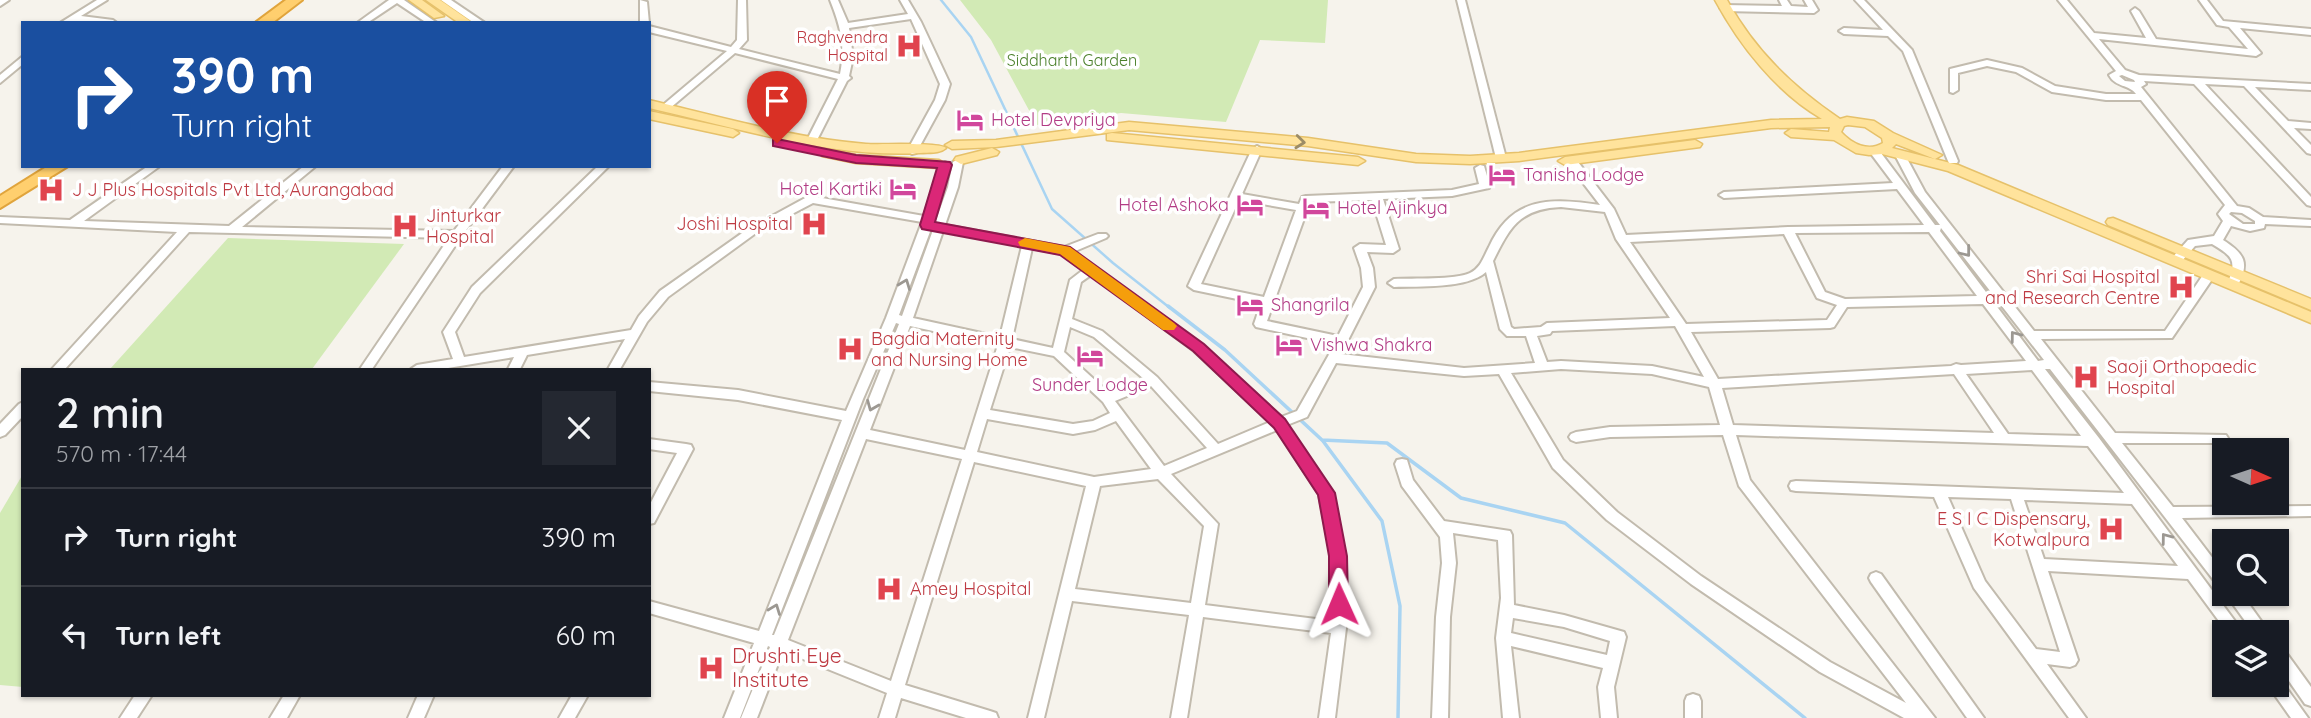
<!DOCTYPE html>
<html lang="en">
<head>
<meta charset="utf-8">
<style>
	:root { --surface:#171b24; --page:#242831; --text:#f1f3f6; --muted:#9ea1a6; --line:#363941 }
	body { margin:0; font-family:Quicksand,sans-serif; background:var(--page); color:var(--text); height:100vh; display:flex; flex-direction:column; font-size:26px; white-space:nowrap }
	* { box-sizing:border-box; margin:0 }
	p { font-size:23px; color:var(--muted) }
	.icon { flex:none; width:38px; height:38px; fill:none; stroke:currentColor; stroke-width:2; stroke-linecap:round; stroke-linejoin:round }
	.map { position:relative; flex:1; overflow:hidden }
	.sheet { position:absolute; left:21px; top:368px; width:630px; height:329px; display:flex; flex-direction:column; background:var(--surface); border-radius:0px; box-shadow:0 2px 5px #0004 }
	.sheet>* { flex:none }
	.banner { position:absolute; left:21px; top:21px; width:630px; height:147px; border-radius:0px; box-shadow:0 2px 5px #0004; background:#1a4fa0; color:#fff; overflow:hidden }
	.needle { width:46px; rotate:93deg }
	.controls { position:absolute; left:2212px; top:438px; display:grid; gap:14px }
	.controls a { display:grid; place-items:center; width:77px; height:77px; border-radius:0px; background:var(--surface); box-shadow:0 2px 5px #0004; font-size:35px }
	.pin { position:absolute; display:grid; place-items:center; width:60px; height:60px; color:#fff; margin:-72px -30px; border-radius:50% 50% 50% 0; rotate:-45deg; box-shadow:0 0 7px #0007 }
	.pin .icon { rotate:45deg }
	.me { position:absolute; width:77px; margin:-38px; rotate:359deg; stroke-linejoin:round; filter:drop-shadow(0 0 5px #0008) }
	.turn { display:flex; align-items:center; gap:24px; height:147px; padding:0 35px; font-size:32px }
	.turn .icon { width:91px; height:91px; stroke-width:2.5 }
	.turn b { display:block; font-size:49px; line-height:60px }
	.round { display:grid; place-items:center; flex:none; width:74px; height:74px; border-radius:0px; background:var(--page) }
	.head { display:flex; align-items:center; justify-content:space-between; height:119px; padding:0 35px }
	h1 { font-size:42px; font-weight:600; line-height:52px }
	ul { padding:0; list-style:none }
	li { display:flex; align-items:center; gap:21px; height:98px; padding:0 35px; border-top:2px solid var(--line) }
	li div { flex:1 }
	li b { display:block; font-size:26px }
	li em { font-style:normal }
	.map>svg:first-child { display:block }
	.green { fill:#d2eab5 }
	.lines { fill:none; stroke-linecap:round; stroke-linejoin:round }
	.stream-far1 { stroke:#a9d4f2; stroke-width:2.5 }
	.stream { stroke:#a9d4f2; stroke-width:3.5 }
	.minor-casing { stroke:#c2bbae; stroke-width:4 }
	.major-casing { stroke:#e6c16a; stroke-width:3 }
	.highway-casing { stroke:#e0a43c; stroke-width:4 }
	.minor { fill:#fff; fill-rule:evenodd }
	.major { fill:#ffe39c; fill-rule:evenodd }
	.highway { fill:#ffcf6e; fill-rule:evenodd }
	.oneway { stroke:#9c8c66 }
	.oneway2 { stroke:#9c9892 }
	.route { fill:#db2777; stroke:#8e194d; stroke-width:2 }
	.slow { fill:#f59e0b }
	.labels { text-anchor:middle; stroke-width:7; stroke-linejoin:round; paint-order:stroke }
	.far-health-label { font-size:16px; fill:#be3a42; stroke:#fff; text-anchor:end }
	.far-park-label { font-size:16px; fill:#4a7f2a; stroke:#fff }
	.hotel-label { font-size:18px; fill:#b23c85; stroke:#fff; text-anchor:start }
	.health-label { font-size:18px; fill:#be3a42; stroke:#fff; text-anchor:start }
	.near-health-label { font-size:21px; fill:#be3a42; stroke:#fff; text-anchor:start }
</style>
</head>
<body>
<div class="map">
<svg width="2311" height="718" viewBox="0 0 2311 718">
	<rect width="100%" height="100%" fill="#f6f3ec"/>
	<!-- green -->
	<g class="green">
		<path d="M960,0H1328L1325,43L1260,40L1226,122L1121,113L1037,125L991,40Z"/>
		<path d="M228,238L404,244L312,369H110Z"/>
		<path d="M23,474V687L0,685V513Z"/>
	</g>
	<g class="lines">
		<!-- stream-far1 -->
		<path class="stream-far1" d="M941,0L971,37L1052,209L1113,263L1170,308"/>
		<!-- stream -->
		<g class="stream">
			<path d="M1168,306L1225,350L1322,440L1387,443L1461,498L1565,523L1805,718"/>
			<path d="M1323,441L1382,521L1400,606L1398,718"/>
		</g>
		<!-- minor casing -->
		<g class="minor-casing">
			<g id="minor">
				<path d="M0,0H9L0,6Z"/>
				<path d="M97,0H107L81,16L113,20L117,23L74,21L60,23Z"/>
				<path d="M389,0H404L437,23H427L397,3L367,23H357Z"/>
				<path d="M441,0H451L485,23H474Z"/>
				<path d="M640,0L647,2L649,23H640Z"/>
				<path d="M738,0H746L747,40L739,49L840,74C846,46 840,25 830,0H838L848,23L908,14L900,0H908L921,22L950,84L945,100L916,153L912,154L907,151L935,100L940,84L911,19L849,28L853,57L849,76L851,78L847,81L816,142H808L807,140L838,79L735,53L669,109H663V105L727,51L649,32V26L731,47L737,40Z"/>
				<path d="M1457,0H1465L1506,158L1505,160L1501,161L1496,158Z"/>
				<path d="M1779,0H1787L1791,6L1808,7L1804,0H1812L1818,10L1814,13L1724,11L1720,8L1724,5L1782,6Z"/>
				<path d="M1855,0H1864L1912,50L1958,161L1957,163H1949L1948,161L1903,51L1888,36L1844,34L1839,31L1844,28L1883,30Z"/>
				<path d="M2058,0H2067L2094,33L2146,38L2131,11L2135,8L2139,11L2156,39L2248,49L2229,27L2217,25L2199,0H2207L2223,21L2311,29V35L2240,28L2261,53L2256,56L2099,39L2125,70L2139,75L2311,84V90L2255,87L2288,121L2311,123V129L2294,128L2311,145V154L2307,153L2244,86L2205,84L2311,197V206L2307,205L2194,84L2144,81L2146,84L2141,87L2237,206L2249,208L2263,217L2311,220V226L2265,224L2264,228L2250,231L2231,226L2223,240C2245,254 2250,263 2237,287H2229L2227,284C2238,260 2232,256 2212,244L2195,246L2181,262H2173L2171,259L2188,240L2214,236L2223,221L2218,214L2225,205L2141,100H2106L2052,92L2016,72L1987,66L1958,73V90L1953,93L1950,92V69L1987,60L2022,68L2055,86L2106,94H2136C2129,84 2116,88 2109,75L2116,71ZM2122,75L2134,80L2135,82L2125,81L2119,76ZM2231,212L2242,213L2255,221V224H2243L2229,214Z"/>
				<path d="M23,56V64L0,83V75Z"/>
				<path d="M1257,146L1262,149L1242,194L1299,204L1302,197L1306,196L1452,190L1479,184L1475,168L1480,165L1484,166L1490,186L1489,188L1452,196L1383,199L1399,249L1393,253L1367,252L1373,268L1375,287L1341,354L1464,368L1535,363L1526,336H1507L1500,329L1486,272C1467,289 1419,286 1394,287L1388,283L1394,279C1413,278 1455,280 1470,273C1481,268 1484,256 1489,247C1512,196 1551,198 1600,205L1567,162V158H1575L1614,209L1626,235L1788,227L1924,225L1897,189L1724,198L1719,195L1724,192L1893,183L1869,151L1874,148L1878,149L1935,225H1940L1915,193L1895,155L1896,153H1904L1925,192L2034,331H2165L2205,272H2213L2215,275L2172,338L2041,339L2115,433L2226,435L2228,438L2226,441L2221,443H2122L2173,507L2311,506V516L2182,518L2224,573V589L2219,587L2050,369H2045L2099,438L2243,632H2227L2188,579L2048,571L2078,660L2075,665L2070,667L2047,664L2086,718H2069L1974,588L1934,497L1796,491L1791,490L1789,486L1791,482L1796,481L2124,493L2088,446L1736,435L1750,480L1935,718H1904L1820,672L1691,584L1607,520L1553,468L1499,374L1464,376L1336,363L1307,417L1287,425L1333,493L1345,556L1346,628L1335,718H1319L1331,633L1203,617L1187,718H1171L1189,615L1072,601L1044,718H1028L1086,486L974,462L905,685L990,711L996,713L998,718H966L901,698L895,718H879L887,693L783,651L757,718H741L770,647L768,646L740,718H724L754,643L649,613V601L759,631L842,420L738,400L649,391V382L738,390L846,411L886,318L922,222L813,203L756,233L668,297L647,322L620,369H608L625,339L527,355L520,369H508L514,357L442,369H411L417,365L453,359L443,332L472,287L598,166H609L480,293L455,332L464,357L631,330L639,316L660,291L748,229L807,197L811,196L924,216L940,165L945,162L950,165L933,223H935L948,187L953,162L958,159L963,162L958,187L945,225L1064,247L1098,234H1106L1108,236L1106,238L1073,252L1202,345L1281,417L1297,411L1335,344L1256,327L1254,324L1261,304L1194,290L1188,286L1252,149ZM1239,200L1296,210L1264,297L1201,284ZM1372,200L1386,245L1360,244L1354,248L1361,268L1363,287L1338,336L1267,321L1310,202ZM1561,207L1605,212L1616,239L1670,318L1547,323L1541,327L1514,329L1511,327L1493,261C1510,227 1519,209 1561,207ZM1941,228L2044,360L2038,361L1940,231ZM931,229L933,230L902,316L899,315ZM943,231L1022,246L1000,337L913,318ZM1929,232L1977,296L1845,299L1825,292L1795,233ZM1784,234L1817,298L1837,305L1827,320L1686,324L1630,242ZM1032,248L1062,254L1083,270L1070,280L1053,348L1012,339ZM1091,275L1194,351L1270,422L1218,444L1157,377L1102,331L1072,319L1081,282ZM1983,304L2026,361L1961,365L1956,364L1951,366L1718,379L1691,332L1830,328L1834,327L1847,307ZM896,323L899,324L774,635H772L863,399ZM910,326L998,345L965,450L870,430ZM1675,326L1704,377L1652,366L1561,361L1547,362L1537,336L1550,334L1552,331ZM1070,327L1094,337L1144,379L1109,393L1064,352ZM1010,347L1054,356L1103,402L1110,413L1093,421L1073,424L990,410ZM1561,369L1652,374L1709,387L1720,425L1610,427L1576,432L1571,434L1569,437L1571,440L1576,442L1610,437L1723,435L1739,486L1906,703L1830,662L1701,576L1617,512L1563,460L1511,373ZM2032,370L2081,436L2008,434L1966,374ZM1954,374L1994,433L1733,425L1722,388ZM1151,386L1207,448L1164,466L1115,401ZM987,419L1073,434L1095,430L1116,421L1151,469L1094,477L977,452ZM1277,430L1319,494L1331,556L1332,621L1205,605L1218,524L1171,474ZM866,439L962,459L891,681L788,640ZM1158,479L1204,526L1191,603L1075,589L1100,486ZM1948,497L2011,499L2060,652L2036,649L1985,581ZM2024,500L2132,504L2178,566L2044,559Z"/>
				<path d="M148,166H160L84,221L229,226L304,166H316L242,227L454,231L503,166H514L461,237L372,369H360L449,238L189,232L65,369H52L177,232L0,223V217L70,220Z"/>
				<path d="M23,402V416L5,435L0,437V424L19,404Z"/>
				<path d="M649,439L686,444L691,445L693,449L654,523L649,524V506L677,453L649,449Z"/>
				<path d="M1402,459L1407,460L1413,480L1444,521L1510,531L1512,535L1514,605L1564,615L1624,632L1626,637L1614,687L1617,718H1601L1598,687L1603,668L1511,646L1519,718H1503L1496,638L1501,598L1498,540L1453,533L1456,563L1450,617L1448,718H1432L1436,617L1442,563L1440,537L1402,486L1395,464L1397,460ZM1513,618L1564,627L1610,641L1607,655L1511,633Z"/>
				<path d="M1876,572L1881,574L1984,718H1967L1871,582L1869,578L1871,574Z"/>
				<path d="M2225,593H2241L2269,632H2253Z"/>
				<path d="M2277,646L2282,647L2311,687V706L2305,704L2277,664Z"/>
				<path d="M2277,678L2280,679L2308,718H2291L2267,684H2277Z"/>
				<path d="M1693,694L1699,696L1701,701V718H1685V701L1687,696Z"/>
				<path d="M135,695H152L137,718H120Z"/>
				<path d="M284,695H300L287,718H270Z"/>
				<path d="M418,695H434L424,718H408Z"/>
				<path d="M572,695H588L575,718H559Z"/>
			</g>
		</g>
		<!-- major casing -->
		<g class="major-casing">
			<g id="major">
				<path d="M409,0H422L444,16L434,18Z"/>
				<path d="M426,0H440L473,23H459Z"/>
				<path d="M1715,0H1727C1755,51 1793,87 1840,119L1847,117L1874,121L1893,133L1942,155L1935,159L1896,144L1892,148L1958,165L2311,312V323L1948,171L1882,154L1869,155L1856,153L1834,140L1791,137L1785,133L1791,129L1829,132L1830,127L1771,128L1519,161L1470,164L1416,162L1308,146L1129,130L996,147L952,149L945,145L952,141L996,140L1129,122L1308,138L1416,154L1470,156L1519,153L1771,120L1822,119C1776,92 1740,46 1715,0ZM1848,125L1865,127L1882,138L1883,143C1868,152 1852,144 1841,132L1844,126Z"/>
				<path d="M649,100C721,117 793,138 866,144C881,145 938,142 946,148C939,154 929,152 920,153C829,158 738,128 649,108Z"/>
				<path d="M649,111L733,129L739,133L733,137L649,119Z"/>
				<path d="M1112,133L1358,157L1365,161L1358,165L1107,140V134Z"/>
				<path d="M1695,140L1702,144L1700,147L1565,165L1558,161L1565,157Z"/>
				<path d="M992,148L999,152L997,155L961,164L954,160L956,157Z"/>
				<path d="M827,149L856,155L939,160L946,164L939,168L856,163L822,156L820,153Z"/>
				<path d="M2113,218L2311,299V310L2108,225L2106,222L2108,219Z"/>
			</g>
		</g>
		<!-- highway casing -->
		<g class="highway-casing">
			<g id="highway">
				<path d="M286,0H302L272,23H255Z"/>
				<path d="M48,166H68L0,208V196Z"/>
			</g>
		</g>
		<!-- minor -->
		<use href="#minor" class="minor"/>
		<!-- major -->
		<use href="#major" class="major"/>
		<!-- highway -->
		<use href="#highway" class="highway"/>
	</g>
	<!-- one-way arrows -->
	<defs><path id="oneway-chevron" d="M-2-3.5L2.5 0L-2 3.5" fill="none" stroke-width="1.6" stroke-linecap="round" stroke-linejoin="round" transform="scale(1.75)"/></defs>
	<use class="oneway" href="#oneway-chevron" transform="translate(1300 142) rotate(6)"/>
	<g class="oneway2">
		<use href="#oneway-chevron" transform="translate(1966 252) rotate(52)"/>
		<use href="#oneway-chevron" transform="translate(905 284) rotate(-69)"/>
		<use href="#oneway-chevron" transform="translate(2015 336) rotate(-127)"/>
		<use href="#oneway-chevron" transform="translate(872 406) rotate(112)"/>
		<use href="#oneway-chevron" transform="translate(2166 538) rotate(-127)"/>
		<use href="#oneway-chevron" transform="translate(775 609) rotate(-69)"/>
	</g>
	<!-- route -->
	<path class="route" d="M777,139L856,155L950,162L952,165L935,222L1070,247L1204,344L1285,419L1335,493L1347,556L1348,604L1345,610L1339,612L1332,610L1329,604V556L1318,495L1274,428L1193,351L1060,255L922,229L920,225L937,168L856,163L773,146V140Z"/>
	<!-- slow -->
	<path class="slow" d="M1025,238L1070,247L1174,323L1177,326L1174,330H1163L1060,254L1020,246L1018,242Z"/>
	<!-- icons -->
	<defs>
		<g id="hospital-bare" transform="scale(2.1)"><path d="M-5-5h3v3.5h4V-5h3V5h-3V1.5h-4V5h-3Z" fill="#e0444e" stroke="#fff" stroke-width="2.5" paint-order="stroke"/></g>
		<g id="hotel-bare" transform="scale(2.1)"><path d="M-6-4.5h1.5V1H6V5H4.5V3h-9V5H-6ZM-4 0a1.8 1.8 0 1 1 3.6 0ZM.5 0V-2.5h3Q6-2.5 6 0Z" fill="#d1479c" stroke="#fff" stroke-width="2.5" paint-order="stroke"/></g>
	</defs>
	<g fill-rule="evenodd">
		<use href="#hospital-bare" x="909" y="46"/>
		<use href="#hotel-bare" x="970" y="120"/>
		<use href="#hotel-bare" x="1502" y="175"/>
		<use href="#hotel-bare" x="903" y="189"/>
		<use href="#hospital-bare" x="51" y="190"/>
		<use href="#hotel-bare" x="1250" y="205"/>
		<use href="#hotel-bare" x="1316" y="208"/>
		<use href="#hospital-bare" x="814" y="224"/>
		<use href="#hospital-bare" x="405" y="226"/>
		<use href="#hospital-bare" x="2181" y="287"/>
		<use href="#hotel-bare" x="1250" y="305"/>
		<use href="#hotel-bare" x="1289" y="345"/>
		<use href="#hospital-bare" x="850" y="349"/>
		<use href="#hotel-bare" x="1090" y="356"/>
		<use href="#hospital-bare" x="2086" y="377"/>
		<use href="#hospital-bare" x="2111" y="529"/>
		<use href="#hospital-bare" x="889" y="589"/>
		<use href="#hospital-bare" x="711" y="668"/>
	</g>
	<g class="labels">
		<!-- far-health labels -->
		<g class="far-health-label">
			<text x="888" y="43">Raghvendra<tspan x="888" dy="18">Hospital</tspan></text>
		</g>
		<!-- far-park labels -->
		<g class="far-park-label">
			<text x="1072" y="66">Siddharth Garden</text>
		</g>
		<!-- hotel labels -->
		<g class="hotel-label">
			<text x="991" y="126">Hotel Devpriya</text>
			<text x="1523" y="181">Tanisha Lodge</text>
			<text x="882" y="195" text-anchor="end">Hotel Kartiki</text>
			<text x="1229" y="211" text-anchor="end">Hotel Ashoka</text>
			<text x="1337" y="214">Hotel Ajinkya</text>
			<text x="1271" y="311">Shangrila</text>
			<text x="1310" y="351">Vishwa Shakra</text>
			<text x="1090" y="391" text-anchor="middle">Sunder Lodge</text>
		</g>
		<!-- health labels -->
		<g class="health-label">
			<text x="72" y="196">J J Plus Hospitals Pvt Ltd, Aurangabad</text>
			<text x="426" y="222">Jinturkar<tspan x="426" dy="21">Hospital</tspan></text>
			<text x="793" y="230" text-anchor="end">Joshi Hospital</text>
			<text x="2160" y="283" text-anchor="end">Shri Sai Hospital<tspan x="2160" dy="21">and Research Centre</tspan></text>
			<text x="871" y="345">Bagdia Maternity<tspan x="871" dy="21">and Nursing Home</tspan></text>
			<text x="2107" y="373">Saoji Orthopaedic<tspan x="2107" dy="21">Hospital</tspan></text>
			<text x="2090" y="525" text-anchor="end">E S I C Dispensary,<tspan x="2090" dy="21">Kotwalpura</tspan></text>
			<text x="910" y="595">Amey Hospital</text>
		</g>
		<!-- near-health labels -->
		<g class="near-health-label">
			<text x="732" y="663">Drushti Eye<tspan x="732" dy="24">Institute</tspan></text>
		</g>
	</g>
</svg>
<div class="controls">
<a><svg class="needle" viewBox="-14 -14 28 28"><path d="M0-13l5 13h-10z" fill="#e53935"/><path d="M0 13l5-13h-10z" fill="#9ea1a6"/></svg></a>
<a><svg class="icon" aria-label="search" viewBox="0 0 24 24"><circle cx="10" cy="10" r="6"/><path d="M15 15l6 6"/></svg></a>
<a><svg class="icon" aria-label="layers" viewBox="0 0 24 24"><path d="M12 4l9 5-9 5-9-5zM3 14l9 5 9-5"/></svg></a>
</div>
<div class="pin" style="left:777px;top:143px;background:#d93025"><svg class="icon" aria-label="arrive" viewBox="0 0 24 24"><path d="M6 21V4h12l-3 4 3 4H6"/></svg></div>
<svg class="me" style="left:1339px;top:604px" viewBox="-20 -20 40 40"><path d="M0-17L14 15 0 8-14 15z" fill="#db2777" stroke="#fff" stroke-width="4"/></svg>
<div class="banner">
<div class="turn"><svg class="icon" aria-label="right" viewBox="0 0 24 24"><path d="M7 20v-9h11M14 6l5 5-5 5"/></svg><div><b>390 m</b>Turn right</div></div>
</div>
<section class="sheet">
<div class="head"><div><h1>2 min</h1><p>570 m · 17:44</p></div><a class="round"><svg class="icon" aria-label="close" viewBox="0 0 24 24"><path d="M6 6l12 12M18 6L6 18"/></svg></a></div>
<ul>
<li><svg class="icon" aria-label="right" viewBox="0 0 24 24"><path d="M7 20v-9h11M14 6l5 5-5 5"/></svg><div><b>Turn right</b></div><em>390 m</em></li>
<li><svg class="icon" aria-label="left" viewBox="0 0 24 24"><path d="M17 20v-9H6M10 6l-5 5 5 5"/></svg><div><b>Turn left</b></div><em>60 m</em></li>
</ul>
</section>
</div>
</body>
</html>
